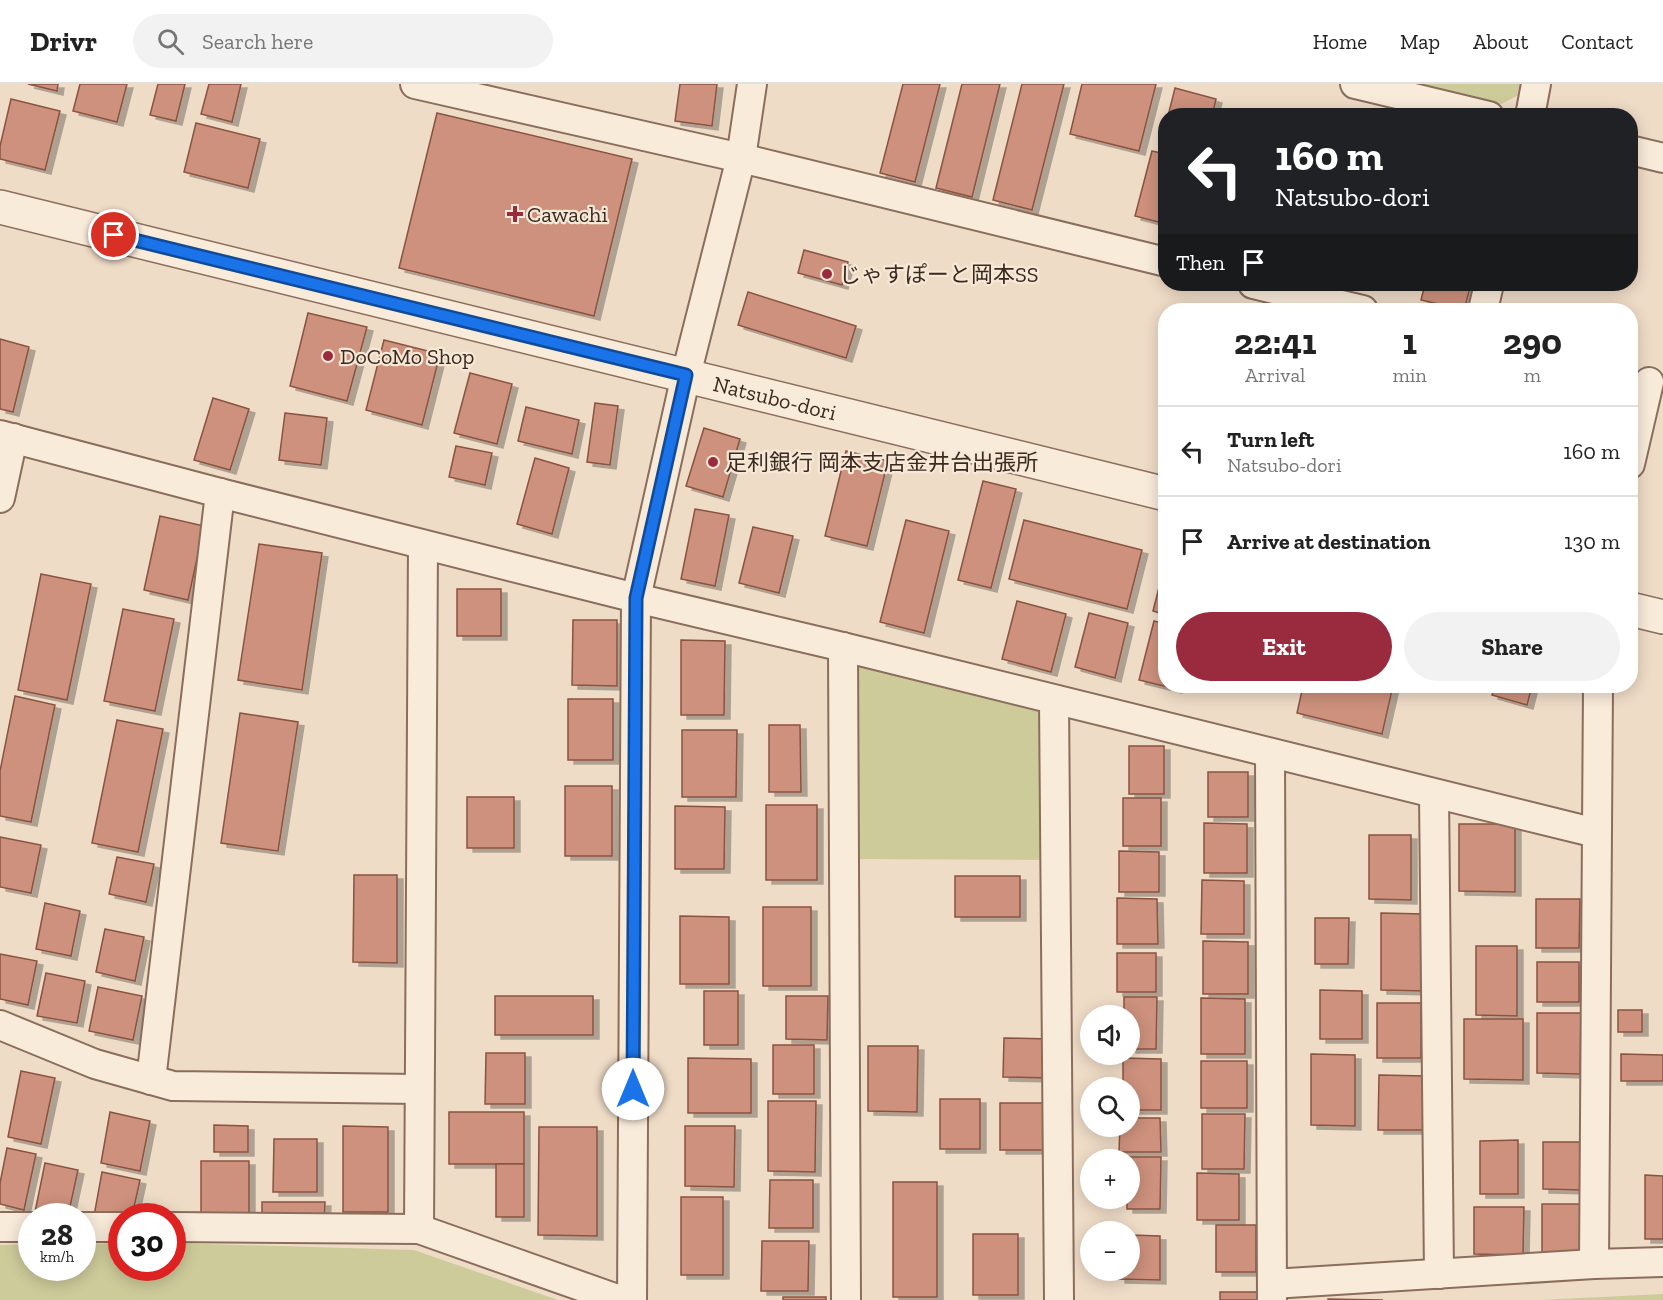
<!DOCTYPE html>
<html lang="en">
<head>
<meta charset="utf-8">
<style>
	:root { --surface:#fff; --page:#f2f2f2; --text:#222; --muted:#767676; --line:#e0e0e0; --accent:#9a2b3e }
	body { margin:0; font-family:"Zilla Slab","Noto Sans JP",serif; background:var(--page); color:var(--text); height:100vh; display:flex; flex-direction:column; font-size:22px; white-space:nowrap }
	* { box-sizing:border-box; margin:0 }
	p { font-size:20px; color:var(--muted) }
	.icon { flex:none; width:33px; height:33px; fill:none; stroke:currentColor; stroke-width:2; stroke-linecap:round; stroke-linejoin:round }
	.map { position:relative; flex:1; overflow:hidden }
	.panel { position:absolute; left:1158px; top:219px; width:480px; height:390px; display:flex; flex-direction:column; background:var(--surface); border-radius:24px; box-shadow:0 3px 15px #0003 }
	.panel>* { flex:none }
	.hud { position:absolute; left:1158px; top:24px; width:480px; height:183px; border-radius:24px; box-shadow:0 3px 15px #0003; background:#202124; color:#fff; overflow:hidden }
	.fabs { position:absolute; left:1080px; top:921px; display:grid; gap:12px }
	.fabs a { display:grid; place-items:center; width:60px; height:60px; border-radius:50%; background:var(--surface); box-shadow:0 3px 15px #0003; font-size:30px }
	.speed { position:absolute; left:18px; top:1119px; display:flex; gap:12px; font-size:30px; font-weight:700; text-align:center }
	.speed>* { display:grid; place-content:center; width:78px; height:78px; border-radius:50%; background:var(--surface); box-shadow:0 3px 15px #0003; line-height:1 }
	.speed small { font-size:15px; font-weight:400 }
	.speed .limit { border:9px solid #d22; background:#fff; color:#111 }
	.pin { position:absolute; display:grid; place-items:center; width:51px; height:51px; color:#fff; margin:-26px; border:3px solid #fff; border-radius:50%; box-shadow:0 2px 6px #0007 }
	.me { position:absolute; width:66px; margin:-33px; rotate:0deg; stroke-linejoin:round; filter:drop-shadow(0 0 4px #0008) }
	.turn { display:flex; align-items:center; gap:21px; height:126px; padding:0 18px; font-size:27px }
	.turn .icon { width:78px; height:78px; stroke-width:2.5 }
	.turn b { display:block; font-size:42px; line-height:51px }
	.then { display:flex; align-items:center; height:57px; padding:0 18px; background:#0003; gap:12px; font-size:22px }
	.eta { display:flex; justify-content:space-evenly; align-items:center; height:102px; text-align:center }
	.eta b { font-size:36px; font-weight:700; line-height:42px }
	.cta { display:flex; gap:12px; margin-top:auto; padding:12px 18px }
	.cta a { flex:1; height:69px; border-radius:36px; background:var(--accent); color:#fff; font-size:24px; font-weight:700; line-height:69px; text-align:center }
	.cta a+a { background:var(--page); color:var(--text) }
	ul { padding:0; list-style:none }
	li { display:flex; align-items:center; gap:18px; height:90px; padding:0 18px; border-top:2px solid var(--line) }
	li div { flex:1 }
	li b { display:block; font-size:22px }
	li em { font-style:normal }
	header { display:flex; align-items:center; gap:36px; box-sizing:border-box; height:84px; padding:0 30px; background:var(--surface); border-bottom:2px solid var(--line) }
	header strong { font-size:28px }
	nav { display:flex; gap:33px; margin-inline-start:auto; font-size:21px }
	.search { width:420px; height:54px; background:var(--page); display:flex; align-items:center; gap:15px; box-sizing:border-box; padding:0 21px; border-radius:33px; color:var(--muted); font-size:22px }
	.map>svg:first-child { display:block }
	.green { fill:#cdcb9a }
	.building { fill:#cd917d; stroke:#8a5341; stroke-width:1.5; filter:url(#shadow) }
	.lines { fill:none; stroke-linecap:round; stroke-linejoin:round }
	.minor-casing { stroke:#8b6d5c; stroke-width:32 }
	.tertiary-casing { stroke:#8b6d5c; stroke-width:36 }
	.minor { stroke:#f9ebda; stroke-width:28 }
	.tertiary { stroke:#f9ebda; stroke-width:33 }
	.route-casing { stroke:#114b97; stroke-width:15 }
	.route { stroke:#1a73e8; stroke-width:10 }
	.poi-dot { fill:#9a2b3e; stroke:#f6e8d6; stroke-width:2 }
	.labels { text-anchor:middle; stroke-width:4.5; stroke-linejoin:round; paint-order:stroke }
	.poi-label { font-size:22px; fill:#3b2920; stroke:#f6e8d6; text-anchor:start }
	.street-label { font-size:22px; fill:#3b2920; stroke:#f6e8d6 }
</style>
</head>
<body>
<header>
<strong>Drivr</strong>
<div class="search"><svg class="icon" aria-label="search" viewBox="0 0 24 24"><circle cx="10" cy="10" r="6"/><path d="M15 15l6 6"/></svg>Search here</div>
<nav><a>Home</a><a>Map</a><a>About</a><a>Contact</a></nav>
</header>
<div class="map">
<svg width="1663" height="1216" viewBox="0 0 1663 1216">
	<defs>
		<filter id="shadow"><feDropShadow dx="6" dy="4" stdDeviation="0" flood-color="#0004"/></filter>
	</defs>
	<rect width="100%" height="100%" fill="#efdcc7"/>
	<!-- green -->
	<g class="green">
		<path d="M1419,0H1525L1523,9L1499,21Z"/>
		<path d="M854,577L1044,623L1047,776L855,775Z"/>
		<path d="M121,1159L122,1184H172L173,1159L414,1166L558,1216H0V1161L31,1160L32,1184H82L83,1160Z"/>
		<path d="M1663,1210V1216H1540Z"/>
	</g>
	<!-- building -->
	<g class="building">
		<path d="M28,0H58L57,7Z"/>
		<path d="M80,0H127L117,38L73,27Z"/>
		<path d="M158,0H185L176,37L150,31Z"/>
		<path d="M209,0H241L232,38L201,30Z"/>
		<path d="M680,0H717L712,42L675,37Z"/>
		<path d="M903,0H940L915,98L880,89Z"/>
		<path d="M962,0H1000L972,113L936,104Z"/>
		<path d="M1022,0H1064L1032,126L993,116Z"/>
		<path d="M1082,0H1156L1139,67L1070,50Z"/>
		<path d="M1175,4L1216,15L1212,32H1168Z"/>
		<path d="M11,15L60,27L45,86L0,75V62Z"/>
		<path d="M437,29L632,75L594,232L399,184Z"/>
		<path d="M196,39L260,55L248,104L184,88Z"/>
		<path d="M1166,42V61L1161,60Z"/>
		<path d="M1152,67L1166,70V140L1135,132Z"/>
		<path d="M804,166L848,178L842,201L798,189Z"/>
		<path d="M1425,200H1471L1464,226L1421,216Z"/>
		<path d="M748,208L856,242L846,274L738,241Z"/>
		<path d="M308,229L367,243L347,317L290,302Z"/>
		<path d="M0,255L29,263L13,328L0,325Z"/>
		<path d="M384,256L440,270L422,341L366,326Z"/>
		<path d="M470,289L512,300L497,360L454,349Z"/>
		<path d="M213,314L249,325L230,386L194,376Z"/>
		<path d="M595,319L618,322L610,381L587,378Z"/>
		<path d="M526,323L579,336L572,370L518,357Z"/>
		<path d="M285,329L327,334L321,381L279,376Z"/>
		<path d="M704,344L740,355L723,413L686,402Z"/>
		<path d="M456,362L492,369L485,401L449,393Z"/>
		<path d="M846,367L888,377L867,462L825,452Z"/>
		<path d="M535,374L569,384L552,450L517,440Z"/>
		<path d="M983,397L1016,405L991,504L958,496Z"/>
		<path d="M695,425L729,431L715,502L681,495Z"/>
		<path d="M160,432L204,442L188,516L144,506Z"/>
		<path d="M906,436L949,447L924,549L880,538Z"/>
		<path d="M1024,436L1142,466L1127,525L1009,495Z"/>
		<path d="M753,443L793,452L779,509L739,499Z"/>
		<path d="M259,460L322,469L302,606L238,596Z"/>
		<path d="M1166,476V531L1153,527Z"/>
		<path d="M41,490L91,500L67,616L18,606Z"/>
		<rect x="457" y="505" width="44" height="47"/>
		<path d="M1017,517L1066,530L1051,588L1002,575Z"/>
		<path d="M123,525L174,535L155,627L104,617Z"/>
		<path d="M1089,529L1128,539L1115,594L1075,583Z"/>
		<path d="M573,536H617V602L572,601Z"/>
		<path d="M1154,537L1166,540V602H1177L1176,605L1139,596Z"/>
		<path d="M681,556L725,557L724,631H681Z"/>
		<path d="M1303,602H1393L1382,650L1297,629Z"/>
		<path d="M1495,602H1532L1527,621L1492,611Z"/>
		<path d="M15,612L55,621L31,738L0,732V687Z"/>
		<rect x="568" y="615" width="45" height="61"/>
		<path d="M240,629L298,638L278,767L221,759Z"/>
		<path d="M117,636L163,645L138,768L92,759Z"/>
		<path d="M769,641H800L801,708H769Z"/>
		<path d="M682,646H737L736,713H682Z"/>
		<rect x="1129" y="662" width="35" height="48"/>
		<rect x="1208" y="688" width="40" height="45"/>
		<rect x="565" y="702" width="47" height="70"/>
		<rect x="467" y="713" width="47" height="51"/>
		<rect x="1123" y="714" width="38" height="48"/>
		<rect x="766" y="721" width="51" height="75"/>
		<path d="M675,722L725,723L724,785H675Z"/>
		<path d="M1204,739L1247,740V789H1204Z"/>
		<path d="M1459,740H1515V808L1459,807Z"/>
		<path d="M1369,751H1411V816L1369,815Z"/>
		<path d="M0,753L41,761L31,809L0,803Z"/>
		<path d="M1119,767L1159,768V808H1119Z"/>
		<path d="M117,773L154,780L146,818L109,810Z"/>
		<path d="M354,791H397V879L353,878Z"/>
		<rect x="955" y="792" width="65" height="41"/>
		<path d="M1202,796L1244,797V850H1201Z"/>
		<path d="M1117,814L1157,815L1158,860H1117Z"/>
		<path d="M1536,815H1580L1579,864H1536Z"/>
		<path d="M45,819L80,827L71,872L36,865Z"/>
		<rect x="763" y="823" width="48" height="79"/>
		<path d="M1381,829L1425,830V907L1381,906Z"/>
		<path d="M680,832L729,833V900H680Z"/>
		<path d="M1315,834H1349L1348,880H1315Z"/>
		<path d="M105,845L144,853L135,897L96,888Z"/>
		<path d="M1203,857L1248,858V910H1203Z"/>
		<path d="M1476,862H1517V932L1476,931Z"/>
		<rect x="1117" y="869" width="39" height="39"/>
		<path d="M0,870L37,877L28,921L0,915Z"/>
		<rect x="1537" y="878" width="42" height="40"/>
		<path d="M46,889L85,897L77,939L37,932Z"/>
		<path d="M98,903L142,912L133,956L89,947Z"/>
		<path d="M1320,906L1362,907V955H1320Z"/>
		<rect x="704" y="907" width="34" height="54"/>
		<rect x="495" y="912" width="98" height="39"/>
		<path d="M786,912H828L827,956L786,955Z"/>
		<path d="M1124,913H1157L1156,965H1130V932H1124Z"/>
		<path d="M1201,914L1245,915V970H1201Z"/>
		<rect x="1377" y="919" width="44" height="55"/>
		<rect x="1618" y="926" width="24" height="22"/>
		<path d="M1537,929H1581L1580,990L1537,989Z"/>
		<path d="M1464,935H1523V996L1464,995Z"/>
		<path d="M1004,954L1051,955V994L1003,993Z"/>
		<rect x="773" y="961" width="41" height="49"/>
		<path d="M868,962H918L917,1028L868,1027Z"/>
		<path d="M486,969H525V1020H485Z"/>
		<path d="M1311,970L1355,971V1042L1311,1041Z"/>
		<path d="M1621,970L1663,971V997H1621Z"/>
		<path d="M688,974L751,975V1029H688Z"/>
		<path d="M1123,974L1161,975V1026H1130V1004H1123Z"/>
		<rect x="1201" y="977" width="46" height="47"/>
		<path d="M21,987L55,994L41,1060L8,1053Z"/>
		<path d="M1379,991L1426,992V1046H1378Z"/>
		<rect x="940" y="1015" width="40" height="50"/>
		<path d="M768,1017H816L815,1088L768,1087Z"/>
		<rect x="1000" y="1019" width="49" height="47"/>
		<path d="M110,1028L150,1037L140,1087L101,1079Z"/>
		<rect x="449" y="1028" width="75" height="52"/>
		<path d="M1202,1030H1245L1244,1085H1202Z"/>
		<path d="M1130,1034H1160L1161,1068H1119L1120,1042H1130Z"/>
		<path d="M214,1041L248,1042V1068H214Z"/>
		<path d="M343,1042L388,1043V1128H343Z"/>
		<path d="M685,1042H735L734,1103L685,1102Z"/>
		<path d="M539,1043H597V1152L538,1151Z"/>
		<path d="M274,1055H317V1108H273Z"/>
		<path d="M1518,1056V1110H1480V1057Z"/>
		<path d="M1543,1058H1582V1106L1543,1105Z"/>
		<path d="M7,1064L36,1070L24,1126L0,1120V1099Z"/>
		<path d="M1127,1073H1161L1160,1125H1127V1114H1130V1076H1127Z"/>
		<rect x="201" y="1077" width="48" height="61"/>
		<path d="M45,1079L78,1086L68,1132H53L35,1128Z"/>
		<rect x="496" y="1080" width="28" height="53"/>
		<path d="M102,1088L140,1096L132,1132H94Z"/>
		<path d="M1197,1089L1239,1090V1136H1197Z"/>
		<path d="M1645,1091L1663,1092V1155H1645Z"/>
		<path d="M770,1096H813V1144H769Z"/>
		<rect x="893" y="1098" width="44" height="115"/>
		<rect x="681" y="1113" width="42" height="78"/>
		<path d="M262,1118H325L324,1140H262Z"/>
		<rect x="1542" y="1120" width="41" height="51"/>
		<path d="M1474,1123H1524L1523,1171L1474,1170Z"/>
		<rect x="1216" y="1141" width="40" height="47"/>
		<rect x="973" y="1150" width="45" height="61"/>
		<path d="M1130,1151L1160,1152V1196L1119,1195V1186H1130Z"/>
		<path d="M762,1157H809L808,1207H761Z"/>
		<rect x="1220" y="1208" width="38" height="8"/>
		<rect x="783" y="1213" width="43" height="3"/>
		<path d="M1328,1215L1383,1216H1328Z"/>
	</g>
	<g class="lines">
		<!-- minor casing -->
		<g class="minor-casing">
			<g id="minor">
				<path d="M415,0L741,74L1166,178"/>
				<path d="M1355,0L1489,32"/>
				<path d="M1530,32L1536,0"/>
				<path d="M1630,66L1663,74"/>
				<path d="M1253,200L1363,226"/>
				<path d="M1483,226L1489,200"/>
				<path d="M0,351L220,409L636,514L843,563L1596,749"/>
				<path d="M1630,380L1649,298"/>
				<path d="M0,414L13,354"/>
				<path d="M843,563L846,1216"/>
				<path d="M1054,616L1059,1216"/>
				<path d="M1270,670L1272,1216"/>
				<path d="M1434,710L1439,1190"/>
				<path d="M0,941L95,980L173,1002L419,1005"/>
				<path d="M151,996L220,409"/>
				<path d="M0,1143H32"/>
				<path d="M82,1143H122"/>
				<path d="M172,1143L419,1145L620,1216"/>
				<path d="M419,1145L423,461"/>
				<path d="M1594,1180L1598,602"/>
				<path d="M1272,1200L1594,1180L1663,1178"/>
				<path d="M632,1216L636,514L686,291L741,74L752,0"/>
			</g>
		</g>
		<!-- tertiary casing -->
		<g class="tertiary-casing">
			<g id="tertiary">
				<path id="s1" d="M0,123L1166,410"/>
				<path d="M1630,525L1663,533"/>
			</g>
		</g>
		<!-- minor -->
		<use href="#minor" class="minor"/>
		<!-- tertiary -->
		<use href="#tertiary" class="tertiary"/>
	</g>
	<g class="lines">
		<!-- route casing -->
		<g class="route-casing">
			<path id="route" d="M114,151L686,291L636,514L633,1005"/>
		</g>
		<!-- route -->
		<use href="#route" class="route"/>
	</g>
	<!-- markers -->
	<g class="poi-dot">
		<path d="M512 121h6v6h6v6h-6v6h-6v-6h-6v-6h6z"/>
		<circle cx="827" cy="190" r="6"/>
		<circle cx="328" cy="272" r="6"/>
		<circle cx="713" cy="378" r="6"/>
	</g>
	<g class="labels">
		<!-- poi labels -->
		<g class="poi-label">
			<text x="527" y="138">Cawachi</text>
			<text x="839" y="198">じゃすぽーと岡本SS</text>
			<text x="340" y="280">DoCoMo Shop</text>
			<text x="725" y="386">足利銀行 岡本支店金井台出張所</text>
		</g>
		<!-- street labels -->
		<g class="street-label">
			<text dy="8" stroke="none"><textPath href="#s1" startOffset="798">Natsubo-dori</textPath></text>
		</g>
	</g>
</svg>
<div class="fabs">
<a><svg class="icon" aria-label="sound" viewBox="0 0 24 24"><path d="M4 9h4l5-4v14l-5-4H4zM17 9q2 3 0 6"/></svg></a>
<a><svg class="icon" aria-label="search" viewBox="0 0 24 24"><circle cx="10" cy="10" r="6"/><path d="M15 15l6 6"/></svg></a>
<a>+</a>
<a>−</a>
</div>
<div class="speed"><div>28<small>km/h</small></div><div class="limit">30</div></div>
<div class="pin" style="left:114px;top:151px;background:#d93025"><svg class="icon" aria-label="arrive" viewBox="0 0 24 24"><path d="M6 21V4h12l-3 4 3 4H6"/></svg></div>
<svg class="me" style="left:633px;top:1005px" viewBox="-20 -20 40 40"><circle r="19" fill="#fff"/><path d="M0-13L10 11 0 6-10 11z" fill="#1a73e8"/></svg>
<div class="hud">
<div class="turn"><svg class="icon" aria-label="left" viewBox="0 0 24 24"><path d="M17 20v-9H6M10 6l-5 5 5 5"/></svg><div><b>160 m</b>Natsubo-dori</div></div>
<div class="then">Then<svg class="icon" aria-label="arrive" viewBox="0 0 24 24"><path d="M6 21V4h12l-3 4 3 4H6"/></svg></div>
</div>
<section class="panel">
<div class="eta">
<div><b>22:41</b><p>Arrival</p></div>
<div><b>1</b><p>min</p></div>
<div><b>290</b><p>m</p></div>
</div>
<ul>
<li><svg class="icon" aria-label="left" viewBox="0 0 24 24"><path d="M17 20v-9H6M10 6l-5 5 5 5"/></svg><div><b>Turn left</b><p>Natsubo-dori</p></div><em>160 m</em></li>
<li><svg class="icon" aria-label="arrive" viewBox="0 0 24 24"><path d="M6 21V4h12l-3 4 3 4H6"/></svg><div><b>Arrive at destination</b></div><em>130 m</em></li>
</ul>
<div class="cta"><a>Exit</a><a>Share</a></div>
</section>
</div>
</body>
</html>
